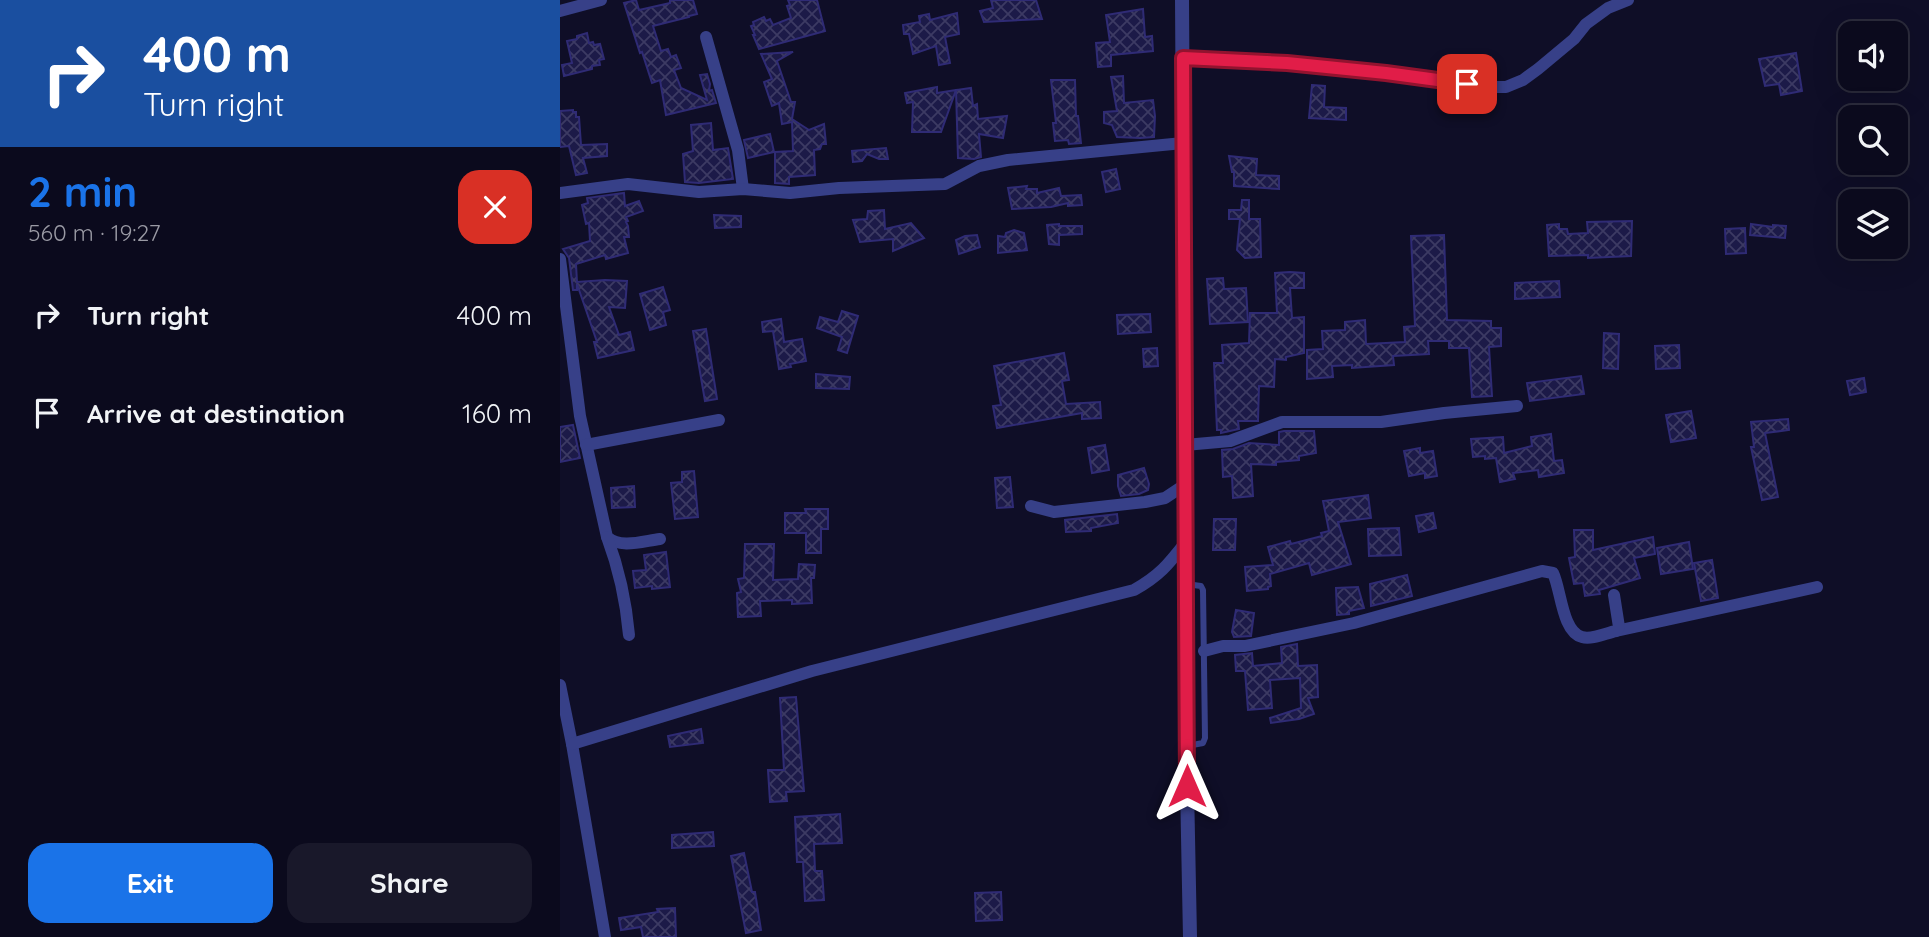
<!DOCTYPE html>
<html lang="en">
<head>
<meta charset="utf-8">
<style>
	:root { --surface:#0b0a1d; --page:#19182a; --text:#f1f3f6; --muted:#9a9aa4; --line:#2b2b3b; --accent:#1a73e8 }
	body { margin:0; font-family:Quicksand,sans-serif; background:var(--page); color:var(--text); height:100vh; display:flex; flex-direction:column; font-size:26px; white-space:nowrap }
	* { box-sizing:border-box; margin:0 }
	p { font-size:23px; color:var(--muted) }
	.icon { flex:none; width:38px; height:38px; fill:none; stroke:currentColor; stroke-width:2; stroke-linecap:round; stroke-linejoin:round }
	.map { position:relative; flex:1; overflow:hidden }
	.sheet { display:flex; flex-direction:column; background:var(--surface); width:560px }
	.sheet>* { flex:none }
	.guide { background:#1a4fa0; color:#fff; overflow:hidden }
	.fabs { position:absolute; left:1278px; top:21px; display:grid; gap:14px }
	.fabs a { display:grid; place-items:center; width:70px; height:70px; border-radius:14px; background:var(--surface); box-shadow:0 7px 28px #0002,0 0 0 2px var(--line); font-size:35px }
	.pin { position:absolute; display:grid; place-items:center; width:60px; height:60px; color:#fff; margin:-30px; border-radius:14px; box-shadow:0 4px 10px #0006 }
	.me { position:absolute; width:77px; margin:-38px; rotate:0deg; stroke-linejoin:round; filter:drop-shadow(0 0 5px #0008) }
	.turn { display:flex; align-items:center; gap:24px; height:147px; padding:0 28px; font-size:32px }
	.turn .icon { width:91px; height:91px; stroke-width:2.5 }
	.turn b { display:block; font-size:49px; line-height:60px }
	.round { display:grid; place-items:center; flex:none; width:74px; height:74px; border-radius:21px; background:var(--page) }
	.summary { display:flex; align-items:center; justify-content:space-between; height:119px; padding:0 28px }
	h1 { font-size:42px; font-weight:700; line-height:52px; color:var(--accent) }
	.action { display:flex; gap:14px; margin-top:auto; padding:14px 28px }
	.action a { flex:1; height:80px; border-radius:21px; background:var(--accent); color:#fff; font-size:28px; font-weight:700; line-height:80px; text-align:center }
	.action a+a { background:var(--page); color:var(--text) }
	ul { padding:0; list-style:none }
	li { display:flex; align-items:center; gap:21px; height:98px; padding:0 28px }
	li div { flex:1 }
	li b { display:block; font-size:26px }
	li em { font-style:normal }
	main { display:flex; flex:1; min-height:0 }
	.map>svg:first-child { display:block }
	.building { fill:url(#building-cross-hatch); stroke:#2f2b75; stroke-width:2 }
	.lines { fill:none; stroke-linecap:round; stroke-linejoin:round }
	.service { stroke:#374088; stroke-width:6 }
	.minor { stroke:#374088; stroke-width:12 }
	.tertiary { stroke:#374088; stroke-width:14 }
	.route-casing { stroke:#92132f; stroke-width:18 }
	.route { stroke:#e11d48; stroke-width:12 }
</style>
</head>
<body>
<main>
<section class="sheet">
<div class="guide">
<div class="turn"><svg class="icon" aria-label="right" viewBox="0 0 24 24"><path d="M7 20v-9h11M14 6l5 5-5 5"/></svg><div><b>400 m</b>Turn right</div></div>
</div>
<div class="summary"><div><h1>2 min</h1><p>560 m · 19:27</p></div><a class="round" style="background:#d93025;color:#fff"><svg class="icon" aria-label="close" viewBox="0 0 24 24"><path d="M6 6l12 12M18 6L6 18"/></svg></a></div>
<ul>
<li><svg class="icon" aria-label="right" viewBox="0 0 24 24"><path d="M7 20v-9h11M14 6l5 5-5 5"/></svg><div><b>Turn right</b></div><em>400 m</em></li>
<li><svg class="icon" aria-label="arrive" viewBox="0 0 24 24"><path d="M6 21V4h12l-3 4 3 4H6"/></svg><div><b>Arrive at destination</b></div><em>160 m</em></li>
</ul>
<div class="action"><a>Exit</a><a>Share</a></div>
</section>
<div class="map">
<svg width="1369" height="937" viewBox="0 0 1369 937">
	<defs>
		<pattern id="building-cross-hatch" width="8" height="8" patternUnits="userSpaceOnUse" patternTransform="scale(1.75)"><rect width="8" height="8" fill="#1c1a48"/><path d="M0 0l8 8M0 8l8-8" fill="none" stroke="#3c3a63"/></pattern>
	</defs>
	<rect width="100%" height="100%" fill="#0f0e27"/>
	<!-- building -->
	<g class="building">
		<path d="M76,0L79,10L110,3V0H133L137,14L129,16V17L93,26L101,51L108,49L111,57L116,55L121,68L114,70L121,88L147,100L140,75L147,74L150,84L149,91L152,90L156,103L106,115L100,80L92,83L82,52L80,53L64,3Z"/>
		<path d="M228,0H257L265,31L199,49L193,35H195L191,26L194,25L193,22L204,17L206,21L210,19L213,25L231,18L227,6L230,5Z"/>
		<path d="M431,0H476L482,19L424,22L420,11L433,8Z"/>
		<path d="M583,9L585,37L592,36L593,51L551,55V66L538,67L536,43L550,42L546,15Z"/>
		<path d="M397,13L399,34L385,37L390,63L379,65L376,46L353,54L349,34H344L343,25L360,22L359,16L369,14L370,20Z"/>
		<path d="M27,33L29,43L33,42L34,45L40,44L44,59L39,60L40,65L32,66V69L4,76L2,65L12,63L7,41L17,39V36Z"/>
		<path d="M233,52L217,61L231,102H235L232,119L249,130L264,124L266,144H262L260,149L254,150L255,175L229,177V184L215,183V152L233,151L232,122L222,124L219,103L212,106L204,82L212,79L201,54Z"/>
		<path d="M1236,53L1242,91L1221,95L1219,84L1205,86L1199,59Z"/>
		<path d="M563,76L564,103L593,100L595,116L594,137L580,138L557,137L552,125L544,123V112L557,111L551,77Z"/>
		<path d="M491,80H515L516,116H518L521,143L509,144L508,140L495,141L493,123H496Z"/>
		<path d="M752,85L765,86L764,107L786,108V120L749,118Z"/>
		<path d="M377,87V93L396,90L381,132H352L353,102L347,103L345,93Z"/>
		<path d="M411,88L413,106L417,104L418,119L447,116L443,138L419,134L421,157L414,159L398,158L396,90Z"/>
		<path d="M13,110V112H16V117H19L21,145L47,144V156L23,158L27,173L16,175L9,146L0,147V111Z"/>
		<path d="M151,123L153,150L168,148L173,179L139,183L125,182L123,154L133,151L131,125Z"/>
		<path d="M210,134L214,152L188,158L184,140Z"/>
		<path d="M326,148L328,159H319L307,154L302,161L293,162L292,151Z"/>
		<path d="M669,156L697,159L696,175L719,176V189L674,186V172H672Z"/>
		<path d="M556,169L560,189L546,192L542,172Z"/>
		<path d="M467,186L466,189H477V193L499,188L501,196L521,195L522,205L508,206V203L491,207L452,209L448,188Z"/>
		<path d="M64,193L65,206L79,201L83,211L66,217L68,221L66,222L68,226L69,237H64L68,253L46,259L45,255L16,264L17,282L45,280L67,281L65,308L49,307L59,335L70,332L74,350L38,358L34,342H37L17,284V290H13L9,258L3,249L30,241L29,223L26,224L22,205L28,203L27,198Z"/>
		<path d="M682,200H689V219H700L701,257L685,258L677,250L680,219H669V210H681Z"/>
		<path d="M324,210L325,229L351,223L364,238L333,251V239L300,242L293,220L307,219L308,211Z"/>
		<path d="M154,215L181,216V227L155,228Z"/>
		<path d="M1072,221L1071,256L1028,258V255L989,256L987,225L999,224V229H1007L1008,234L1028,233L1027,222Z"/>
		<path d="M499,224V226H522V234L499,235V245L489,244L487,225Z"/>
		<path d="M1191,224L1213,227V225L1226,226L1225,238L1190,235Z"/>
		<path d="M1185,228L1186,253L1166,254L1165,229Z"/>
		<path d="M454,230L464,233L467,250L438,253V236L445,237L446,233Z"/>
		<path d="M417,235L420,247L399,254L396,240L405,236Z"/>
		<path d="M884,235L887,320L931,321V328H941V346L929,347L932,396L912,397L909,348H889V341H868L869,354L833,356L834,365L792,368V365L772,366L773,377L747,379V350L763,349L762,331L785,330V322L805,320L806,344L845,342L844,327L855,326L851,236Z"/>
		<path d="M730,272L744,273V288H730L732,318L744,317V353L726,357V360L715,359L714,387L699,386L698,421H678L679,429L661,433V430H657L654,363H663L662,345L689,343L690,313H717L715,273Z"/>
		<path d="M663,278L664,289L686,288L688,322L650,324L647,279Z"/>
		<path d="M999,281L1000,297L955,299V283Z"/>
		<path d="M103,287L110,310L103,312L106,325L90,330L80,294Z"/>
		<path d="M282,311L298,316L287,353L278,350L282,337L257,328L260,317L278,322Z"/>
		<path d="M590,314L591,332L558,334L557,315Z"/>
		<path d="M221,319L224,342L242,339L246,361L230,364L231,367L219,369L213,331L203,332L202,322Z"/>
		<path d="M146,329L157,399L145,401L133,331Z"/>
		<path d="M1044,333L1059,334L1058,369L1043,368Z"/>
		<path d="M1119,345L1120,368L1096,369L1095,346Z"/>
		<path d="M597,348L598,366L584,367L583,349Z"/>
		<path d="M504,353L509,380L502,381L506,404L540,402L541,418L522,419V413L437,428L433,406L441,405L434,366Z"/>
		<path d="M256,374L290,377L289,389L256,388Z"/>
		<path d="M1021,376L1024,394L970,401L967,383Z"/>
		<path d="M1304,378L1306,392L1290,395L1287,381Z"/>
		<path d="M1131,411L1136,438L1111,442L1106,415Z"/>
		<path d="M1228,419L1229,430L1205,433L1218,497L1202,500L1191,447H1194L1191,422Z"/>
		<path d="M13,425L20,458L0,462V427Z"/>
		<path d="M724,431H754L756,453L739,456V460L716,462V465L691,464L693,496L673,498L672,476L663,477L662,450L673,449L689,443L719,445V432Z"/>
		<path d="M991,434L994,461L1002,460L1004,473L979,477L978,470L953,473L955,479L940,482L936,458L925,459V456L913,457L911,439L943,437L944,453L972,446L971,437Z"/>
		<path d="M545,445L549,470L532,473L528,448Z"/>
		<path d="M860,448V453L873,451L877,476L865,478V473L849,476L844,451Z"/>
		<path d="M584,468L589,484L588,490L579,494L561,496L558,486V475Z"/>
		<path d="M134,471L138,517L115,519L111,483L122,482V472Z"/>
		<path d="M450,477L453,507L437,508L435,478Z"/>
		<path d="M74,486L75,507L52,508L51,488Z"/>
		<path d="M808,495L811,518L778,522L791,564L752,575L749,563L710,574L711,586L708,587V589L687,591L685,567L713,565L708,547L730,541L731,544L762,536L761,533L769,531L763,501Z"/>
		<path d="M245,509H268V529H261V553H246V533H225V513H246Z"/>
		<path d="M873,513L876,528L859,532L856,516Z"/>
		<path d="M557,514L558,523L531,528V531L506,532L505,520Z"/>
		<path d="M654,519H676L675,550H653Z"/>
		<path d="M839,528L841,555L809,556L808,529Z"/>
		<path d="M1014,530H1033V550L1093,537L1095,554L1074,558L1080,578L1039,590L1040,594L1025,596L1023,583L1014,584L1009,558L1015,557Z"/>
		<path d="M1129,542L1133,569L1101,574L1097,548Z"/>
		<path d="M185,544H214L213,580L238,579L239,564L255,565L254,578H251L252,603L232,604V600L200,601L201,616L178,617L177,593L181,592L178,579L184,578Z"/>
		<path d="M106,552L110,587L92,589V586L75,588L73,571L86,570L84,555Z"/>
		<path d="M1152,560L1158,598L1141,601L1134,563Z"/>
		<path d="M847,575L852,596L811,606L810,584Z"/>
		<path d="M798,587L804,608L789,611V614L777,615L776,588Z"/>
		<path d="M676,610L694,613L691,636L674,637L672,632Z"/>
		<path d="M737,644L738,666L757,665L758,697L748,698L754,714L739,719L711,723L710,718L741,708L740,678L710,680L712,708L688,710L685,671H676L675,655L692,653L693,666L722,663L721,647Z"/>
		<path d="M236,697L244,791L226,792L227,801L210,802L208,770H224L220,698Z"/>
		<path d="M141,729L143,743L110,747L108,736Z"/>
		<path d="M280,814L282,843L254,844L255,871H262L264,900L245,901L243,862H237L235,817Z"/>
		<path d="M153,832L154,846L112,848V835Z"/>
		<path d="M184,853L192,892H195L201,930L186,933L171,856Z"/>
		<path d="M441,892L442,920L416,921L415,893Z"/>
		<path d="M115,908L116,937H83L81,927L61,930L59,918L98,912L97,909Z"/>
	</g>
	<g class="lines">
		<!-- service -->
		<path class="service" d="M626,584L641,586L643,590L645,738L643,743L627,746"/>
		<!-- minor -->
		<g class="minor">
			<path d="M0,11L41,0"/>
			<path d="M146,37L178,150L183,189"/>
			<path d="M623,58L727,63L826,73L927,87H946L963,80L978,69L1014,39L1026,24L1048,8L1068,0"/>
			<path d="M0,193L68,184L139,192L183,189L230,193L279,188L385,184L419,166L448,160L623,143"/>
			<path d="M0,259L20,416L47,537C61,549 83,541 100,539"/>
			<path d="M26,445L159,420"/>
			<path d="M625,445L670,441L722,422H821L884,413L957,406"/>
			<path d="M471,506L494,512L585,502L605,498L626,484"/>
			<path d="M47,537C59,569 66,601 69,635"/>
			<path d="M1056,631L1257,587"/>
			<path d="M644,651L663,646H685L794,623L982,571L993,573C1001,589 1002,632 1022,637C1032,640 1046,633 1056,631L1059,627L1054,595"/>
			<path d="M0,685L12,744L45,937"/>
			<path d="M12,744L252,671L574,590C599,576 608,565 626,542"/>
		</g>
		<!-- tertiary -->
		<path class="tertiary" d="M622,0L627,786L630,937"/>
	</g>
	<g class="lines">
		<!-- route casing -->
		<g class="route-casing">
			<path id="route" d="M627,786L623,58L727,63L826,73L907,84"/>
		</g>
		<!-- route -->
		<use href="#route" class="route"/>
	</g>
</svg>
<div class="fabs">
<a><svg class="icon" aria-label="sound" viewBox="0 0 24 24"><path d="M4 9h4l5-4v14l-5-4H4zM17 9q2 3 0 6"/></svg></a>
<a><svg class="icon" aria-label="search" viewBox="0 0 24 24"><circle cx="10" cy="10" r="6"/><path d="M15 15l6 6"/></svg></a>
<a><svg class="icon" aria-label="layers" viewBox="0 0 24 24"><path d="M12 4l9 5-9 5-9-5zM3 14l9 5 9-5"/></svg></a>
</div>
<div class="pin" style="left:907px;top:84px;background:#d93025"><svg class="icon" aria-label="arrive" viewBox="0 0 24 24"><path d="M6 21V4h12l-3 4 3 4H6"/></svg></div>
<svg class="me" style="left:627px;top:786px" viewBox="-20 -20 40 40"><path d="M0-17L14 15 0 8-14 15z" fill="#e11d48" stroke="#fff" stroke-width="4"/></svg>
</div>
</main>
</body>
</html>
